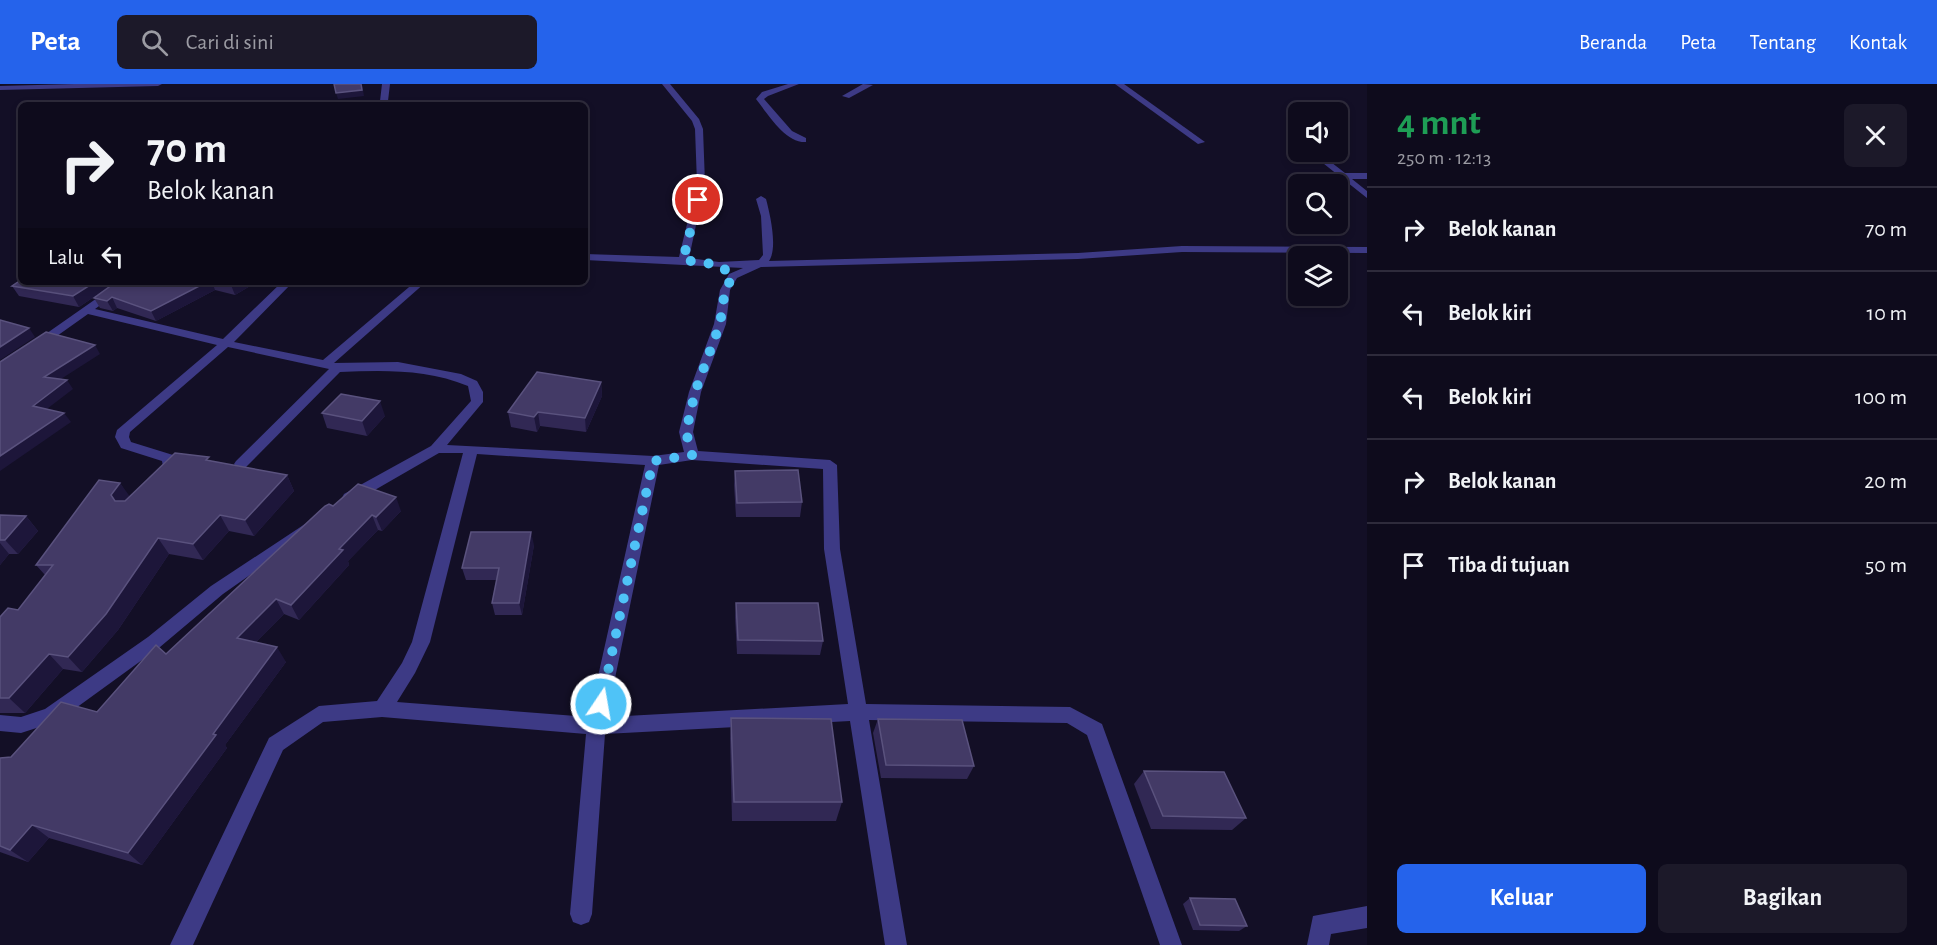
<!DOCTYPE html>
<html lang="id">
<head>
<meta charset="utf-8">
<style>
	:root { --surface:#0e0b1c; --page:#1c1929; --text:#f1f3f6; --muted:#9b9ba3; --line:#2e2b3b; --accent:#2563eb }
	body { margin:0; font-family:"Alegreya Sans",sans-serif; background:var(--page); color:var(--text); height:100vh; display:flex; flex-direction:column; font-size:22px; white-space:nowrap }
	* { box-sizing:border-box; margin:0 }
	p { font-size:20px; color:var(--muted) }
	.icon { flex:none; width:33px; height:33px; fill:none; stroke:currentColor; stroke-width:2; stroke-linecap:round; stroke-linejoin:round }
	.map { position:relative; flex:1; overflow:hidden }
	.panel { display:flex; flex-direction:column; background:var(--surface); width:570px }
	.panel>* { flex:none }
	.banner { position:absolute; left:18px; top:18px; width:570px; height:183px; border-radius:9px; box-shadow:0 3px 9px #0003,0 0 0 2px var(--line); background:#0e0b1c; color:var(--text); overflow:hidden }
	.buttons { position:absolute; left:1288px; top:18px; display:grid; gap:12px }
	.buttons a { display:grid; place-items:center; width:60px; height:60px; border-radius:9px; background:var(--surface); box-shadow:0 3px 9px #0003,0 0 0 2px var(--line); font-size:30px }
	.pin { position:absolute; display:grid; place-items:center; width:51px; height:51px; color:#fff; margin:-26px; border:3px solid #fff; border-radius:50%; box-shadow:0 2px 6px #0007 }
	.me { position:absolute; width:66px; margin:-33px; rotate:12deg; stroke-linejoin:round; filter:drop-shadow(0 0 4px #0008) }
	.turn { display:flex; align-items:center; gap:21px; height:126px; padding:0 30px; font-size:27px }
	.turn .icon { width:78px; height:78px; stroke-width:2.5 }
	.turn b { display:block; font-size:42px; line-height:51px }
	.then { display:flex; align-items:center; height:57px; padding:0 30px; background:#0003; gap:12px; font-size:22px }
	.round { display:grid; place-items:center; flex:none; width:63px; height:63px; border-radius:9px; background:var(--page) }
	.summary { display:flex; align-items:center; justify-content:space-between; height:102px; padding:0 30px }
	h1 { font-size:36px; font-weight:700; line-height:45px; color:#1e9e55 }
	.cta { display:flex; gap:12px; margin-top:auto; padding:12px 30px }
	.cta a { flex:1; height:69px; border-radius:9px; background:var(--accent); color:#fff; font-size:24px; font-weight:700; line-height:69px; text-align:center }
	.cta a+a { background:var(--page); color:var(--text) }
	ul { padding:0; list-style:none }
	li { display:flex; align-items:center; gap:18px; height:84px; padding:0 30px; border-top:2px solid var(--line) }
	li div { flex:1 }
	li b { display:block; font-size:22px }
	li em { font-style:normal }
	header { display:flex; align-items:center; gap:36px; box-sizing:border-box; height:84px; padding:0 30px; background:var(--accent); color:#fff }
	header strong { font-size:28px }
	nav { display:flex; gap:33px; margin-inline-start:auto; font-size:21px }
	.search { width:420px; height:54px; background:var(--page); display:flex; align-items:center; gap:15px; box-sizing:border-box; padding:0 21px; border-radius:9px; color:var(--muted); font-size:22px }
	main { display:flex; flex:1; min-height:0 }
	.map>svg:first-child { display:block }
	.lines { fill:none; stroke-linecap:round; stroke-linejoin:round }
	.minor { fill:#3d3a85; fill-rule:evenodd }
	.wall { fill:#312854 }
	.shaded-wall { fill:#1d163a }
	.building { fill:#433a66; stroke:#5a527e; stroke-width:1.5 }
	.route { stroke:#4fc3f7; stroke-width:10; stroke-dasharray:0 18 }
</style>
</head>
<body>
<header>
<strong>Peta</strong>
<div class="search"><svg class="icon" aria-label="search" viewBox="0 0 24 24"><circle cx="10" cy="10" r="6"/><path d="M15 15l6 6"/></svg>Cari di sini</div>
<nav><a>Beranda</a><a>Peta</a><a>Tentang</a><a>Kontak</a></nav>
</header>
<main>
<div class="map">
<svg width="1367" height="861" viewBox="0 0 1367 861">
	<rect width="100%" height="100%" fill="#130f26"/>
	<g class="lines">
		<!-- minor -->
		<g class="minor">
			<path d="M74,0H162L158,2L0,6V2Z"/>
			<path d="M382,0H390L388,17L385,21H377L380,17Z"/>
			<path d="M662,0H670L699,35L703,45L705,99L689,174L719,178L759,176L763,171L761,132L756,115L761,112L766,115C770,130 778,164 769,177L1078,169L1182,162L1367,163V169L1182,168L1078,175L761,183L737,194L730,206L726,240L701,308L693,348L698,367L830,376L837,381L840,465L866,620L1070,623L1102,640L1182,861H1160L1087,651L1067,639L869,636L907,861H885L850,637L605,650L592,830L589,838L581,841L573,838L570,830L586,650L382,633L323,638L283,666L193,861H170L269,654L319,622L377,617L402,579L412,558L463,369H439L354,418L349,419L342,414L344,410L431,362L471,317L468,302C427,285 384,286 340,288L246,383H236L234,380L236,377L329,285L228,263L130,348L129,353L131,358L173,371L177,382L169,395L164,397L157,392L163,382L162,377L121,364L115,353L117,346L217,261L88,230L40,264H32L30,261L120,198H132L95,225L223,255L282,198H293L234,258L323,276L415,198H426L334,279L398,278L461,290L477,297L483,308V318L447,361L653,372L684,368L679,348L689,308L714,240L720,206L729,190L743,184L585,176V170L679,173L697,99L695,45L692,37ZM477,370L645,381L589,633L397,618L415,589L430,558ZM692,376L823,385L824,465L848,620L607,633L659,381Z"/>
			<path d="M788,0H799L768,12L764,15L792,47L806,54V58C785,59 768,30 756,15L762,8Z"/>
			<path d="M863,0L873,1L849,14L842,12Z"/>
			<path d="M1115,0H1124L1205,58L1198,60Z"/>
			<path d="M1309,68H1318L1345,89H1367V95H1352L1367,107V114Z"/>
			<path d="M305,440L310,441L313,445L310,449L223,510L160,563L58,637L21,649L0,647V631L21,633L45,625L148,553L211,502Z"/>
			<path d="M1367,822V844L1331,850L1329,861H1307L1313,832Z"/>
		</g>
	</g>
	<!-- wall -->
	<g class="wall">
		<path d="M116,198L79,223L19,212L12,202Z"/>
		<path d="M116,198H257L235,211L215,206L156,237L117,224L113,227L100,224L94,214Z"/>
		<path d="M601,298L602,312L586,348L540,342L537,348L511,343L508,328Z"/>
		<path d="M322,329L385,332L367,352L327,344Z"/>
		<path d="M210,377L287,391L294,407L254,452L229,447L203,476L169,470L118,546L82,588L63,585L25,629H0V533L18,526L45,491L36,481L120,399L129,413Z"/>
		<path d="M735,387L802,418L800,433H736L734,401Z"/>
		<path d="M333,422L401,427L382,447L378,446L348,477L349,481L299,536L284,530L256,558L286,578L225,661L227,664L142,781L49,754L28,778L0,768V674L11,673L97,628L166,570Z"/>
		<path d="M0,431L26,432L38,447L18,470H9L0,481Z"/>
		<path d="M534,461L522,531H495L492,519L497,496H466L462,484Z"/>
		<path d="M736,519L823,557L820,571L737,570L735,533Z"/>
		<path d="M731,634L842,718L836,737H732L730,654Z"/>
		<path d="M878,635L974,682L967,695L881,694L873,649Z"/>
		<path d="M1144,687L1246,734L1232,746L1151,745L1134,700Z"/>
		<path d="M1190,814L1247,842L1239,847L1193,846L1183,820Z"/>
	</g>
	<!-- shaded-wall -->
	<g class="shaded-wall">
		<path d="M362,0L364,12L338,15L336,9Z"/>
		<path d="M95,198H116L79,223L73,212Z"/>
		<path d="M207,198H212L215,206L156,237L151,227Z"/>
		<path d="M236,198H257L235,211L231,201Z"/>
		<path d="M112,213L117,224L113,227L107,217Z"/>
		<path d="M29,244L35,253L0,276V263Z"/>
		<path d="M95,261L100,270L50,302L44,293Z"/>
		<path d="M67,296L73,305L39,331L33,322Z"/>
		<path d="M601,298L602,312L586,348L585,334Z"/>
		<path d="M380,317L385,332L367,352L362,337Z"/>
		<path d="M538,328L540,342L537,348L534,333Z"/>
		<path d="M64,329L71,338L0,387V372Z"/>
		<path d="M287,391L294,407L254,452L245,436Z"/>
		<path d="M120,399L131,414L122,427L111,411Z"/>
		<path d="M396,413L401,427L382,447L376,433Z"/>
		<path d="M220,431L229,447L203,476L193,460Z"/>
		<path d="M372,431L378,446L348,477L349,481L299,536L291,521L339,465Z"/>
		<path d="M26,432L38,447L18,470L5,456Z"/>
		<path d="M531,448L534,461L522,531L519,519Z"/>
		<path d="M158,454L169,470L118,546L82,588L68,573Z"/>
		<path d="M0,459L9,470L0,481Z"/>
		<path d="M276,515L284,530L246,568L237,554Z"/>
		<path d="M277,563L286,578L225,661L227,664L142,781L128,769L213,650Z"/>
		<path d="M49,570L63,585L25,629L9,614Z"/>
		<path d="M32,741L49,754L28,778L10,766Z"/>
	</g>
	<!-- building -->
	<g class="building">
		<path d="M334,0H361L362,6L336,9Z"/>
		<path d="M21,196V198H95L73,212L12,202Z"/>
		<path d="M116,198H207L151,227L112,213L107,217L94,214Z"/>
		<path d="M219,198H236L231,201Z"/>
		<path d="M0,236L29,244L0,263Z"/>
		<path d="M46,248L95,261L44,293L67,296L33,322L64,329L0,372V278Z"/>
		<path d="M537,288L601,298L585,334L538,328L534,333L508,328Z"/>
		<path d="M341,310L380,317L362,337L322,329Z"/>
		<path d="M175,369L209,373L206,376L287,391L245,436L220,431L193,460L158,454L106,530L68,573L49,570L9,614H0V533L8,524L18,526L53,481H36L99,396L120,399L111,411L115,417H125Z"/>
		<path d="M798,386L802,418L737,419L735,387Z"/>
		<path d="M358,400L396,413L376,433L372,431L339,465L343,466L291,521L276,515L237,554L277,563L213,650L216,651L128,769L32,741L10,766L0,762V674L11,673L61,618L97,628L156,561L166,570L325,422L329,420L333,422Z"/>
		<path d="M0,431L26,432L5,456H0Z"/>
		<path d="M471,448H531L519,519H492L499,484H462Z"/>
		<path d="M736,519H818L823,557L738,556Z"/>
		<path d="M731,634L831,635L842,718H734Z"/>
		<path d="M878,635L962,636L974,682L886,681Z"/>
		<path d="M1144,687L1224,688L1246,734L1163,732Z"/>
		<path d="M1190,814L1235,815L1247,842L1200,841Z"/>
	</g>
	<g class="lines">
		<!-- route -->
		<path class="route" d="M601,620L653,377L692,371L686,348L695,308L720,240L725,206L733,192L719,181L683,176L698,116"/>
	</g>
</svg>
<div class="buttons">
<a><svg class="icon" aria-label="sound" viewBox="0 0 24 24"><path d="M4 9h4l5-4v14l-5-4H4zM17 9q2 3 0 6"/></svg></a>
<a><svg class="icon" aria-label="search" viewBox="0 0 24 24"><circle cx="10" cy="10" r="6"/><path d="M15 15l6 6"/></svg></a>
<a><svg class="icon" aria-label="layers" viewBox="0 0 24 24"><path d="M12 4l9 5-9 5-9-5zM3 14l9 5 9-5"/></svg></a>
</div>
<div class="pin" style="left:698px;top:116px;background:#d93025"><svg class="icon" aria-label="arrive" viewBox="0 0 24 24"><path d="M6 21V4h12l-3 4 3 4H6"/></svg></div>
<svg class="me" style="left:601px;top:620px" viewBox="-20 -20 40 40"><circle r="17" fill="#4fc3f7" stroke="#fff" stroke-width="3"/><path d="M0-11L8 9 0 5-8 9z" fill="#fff"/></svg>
<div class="banner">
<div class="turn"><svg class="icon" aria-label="right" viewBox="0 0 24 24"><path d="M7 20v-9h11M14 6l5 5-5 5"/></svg><div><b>70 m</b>Belok kanan</div></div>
<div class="then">Lalu<svg class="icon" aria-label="left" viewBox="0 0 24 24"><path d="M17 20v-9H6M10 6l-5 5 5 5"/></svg></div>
</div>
</div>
<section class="panel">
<div class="summary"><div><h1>4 mnt</h1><p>250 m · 12:13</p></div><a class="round"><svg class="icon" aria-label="close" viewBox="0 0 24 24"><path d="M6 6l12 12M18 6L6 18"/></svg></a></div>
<ul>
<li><svg class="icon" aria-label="right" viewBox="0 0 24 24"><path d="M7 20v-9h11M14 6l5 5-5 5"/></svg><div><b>Belok kanan</b></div><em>70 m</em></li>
<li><svg class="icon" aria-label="left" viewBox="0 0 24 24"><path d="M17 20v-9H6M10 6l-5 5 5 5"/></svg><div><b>Belok kiri</b></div><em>10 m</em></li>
<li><svg class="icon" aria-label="left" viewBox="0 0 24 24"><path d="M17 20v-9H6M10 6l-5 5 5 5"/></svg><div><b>Belok kiri</b></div><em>100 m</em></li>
<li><svg class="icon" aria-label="right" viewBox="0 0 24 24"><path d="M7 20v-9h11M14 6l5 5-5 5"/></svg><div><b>Belok kanan</b></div><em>20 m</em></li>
<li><svg class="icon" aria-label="arrive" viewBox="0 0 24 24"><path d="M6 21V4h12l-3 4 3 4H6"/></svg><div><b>Tiba di tujuan</b></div><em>50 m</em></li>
</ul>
<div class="cta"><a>Keluar</a><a>Bagikan</a></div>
</section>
</main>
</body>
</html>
